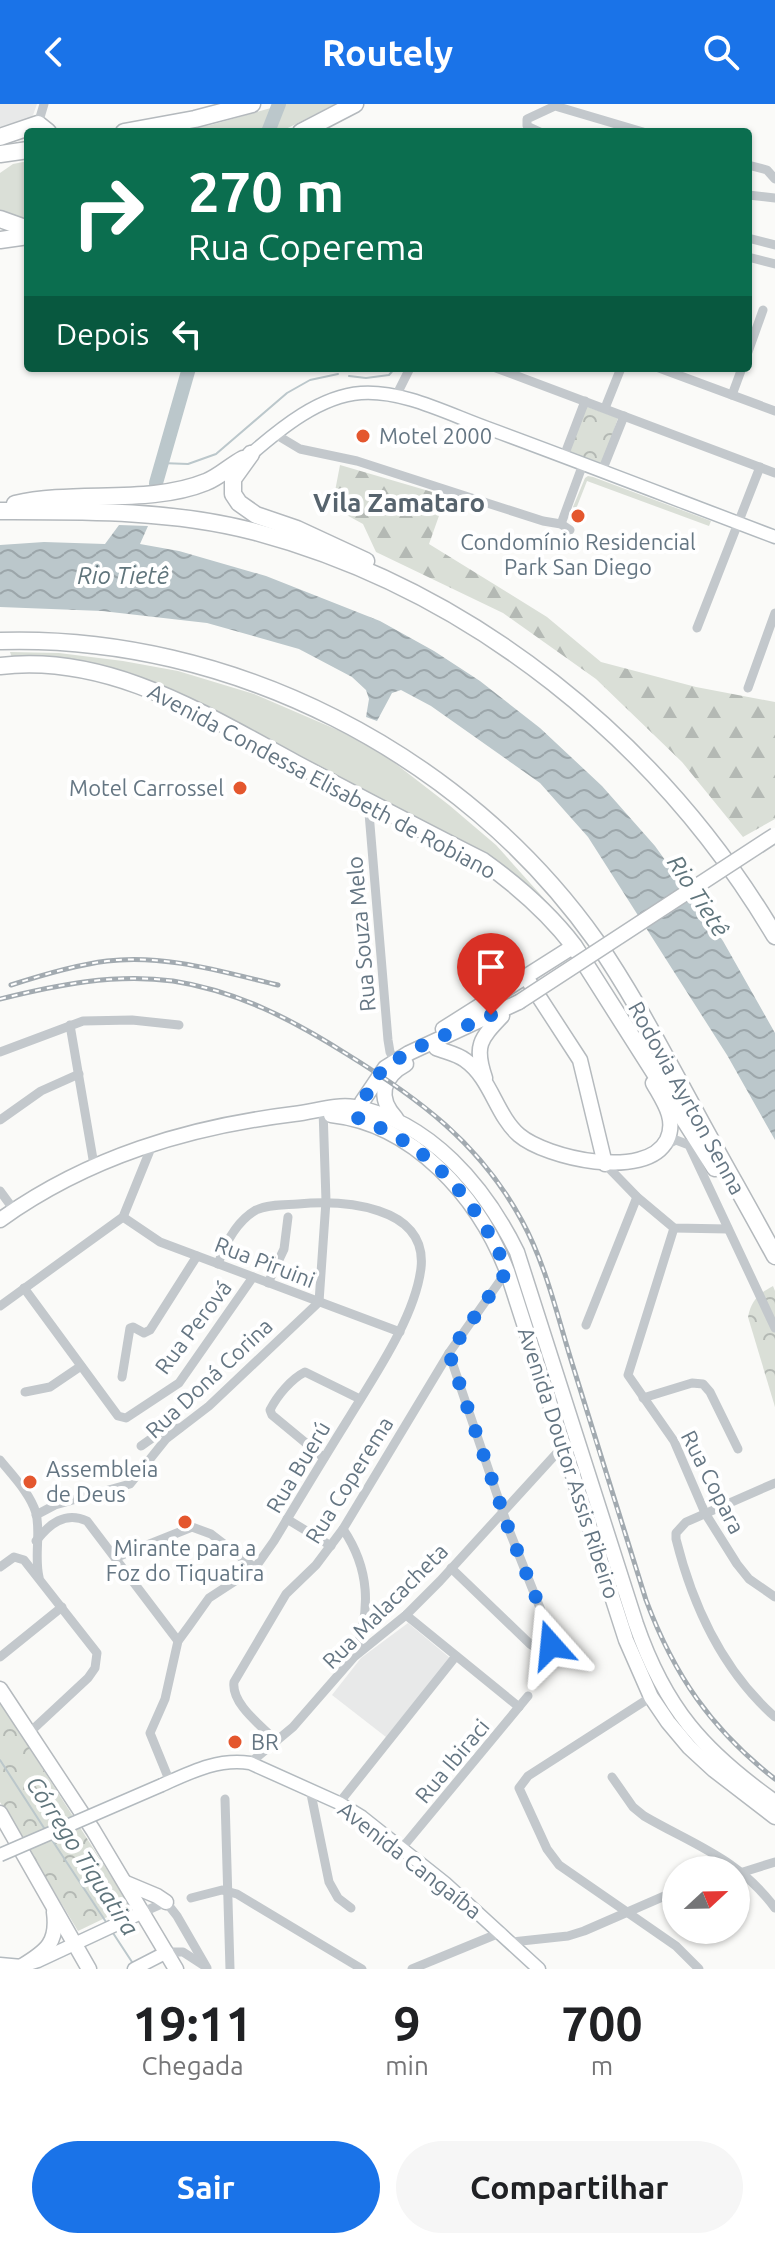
<!DOCTYPE html>
<html lang="pt">
<head>
<meta charset="utf-8">
<style>
	:root { --surface:#fff; --page:#f6f6f6; --text:#202124; --muted:#757577; --accent:#1a73e8 }
	body { margin:0; font-family:Ubuntu,sans-serif; background:var(--page); color:var(--text); height:100vh; display:flex; flex-direction:column; font-size:30px; white-space:nowrap }
	* { box-sizing:border-box; margin:0 }
	p { font-size:26px; color:var(--muted) }
	.icon { flex:none; width:44px; height:44px; fill:none; stroke:currentColor; stroke-width:2; stroke-linecap:round; stroke-linejoin:round }
	.map { position:relative; height:1865px; overflow:hidden }
	.details { display:flex; flex-direction:column; background:var(--surface); flex:1 }
	.details>* { flex:none }
	.top-card { position:absolute; left:24px; top:24px; width:728px; height:244px; border-radius:8px; box-shadow:0 2px 6px #0004; background:#0b6e4f; color:#fff; overflow:hidden }
	.needle { width:52px; rotate:68deg }
	.buttons { position:absolute; left:662px; top:1752px; display:grid; gap:16px }
	.buttons a { display:grid; place-items:center; width:88px; height:88px; border-radius:50%; background:var(--surface); box-shadow:0 2px 6px #0004; font-size:40px }
	.pin { position:absolute; display:grid; place-items:center; width:68px; height:68px; color:#fff; margin:-82px -34px; border-radius:50% 50% 50% 0; rotate:-45deg; box-shadow:0 0 8px #0007 }
	.pin .icon { rotate:45deg }
	.me { position:absolute; width:88px; margin:-44px; rotate:342deg; stroke-linejoin:round; filter:drop-shadow(0 0 6px #0008) }
	.turn { display:flex; align-items:center; gap:28px; height:168px; padding:0 32px; font-size:36px }
	.turn .icon { width:104px; height:104px; stroke-width:2.5 }
	.turn b { display:block; font-size:56px; line-height:68px }
	.then { display:flex; align-items:center; height:76px; padding:0 32px; background:#0003; gap:16px; font-size:30px }
	.eta { display:flex; justify-content:space-evenly; align-items:center; height:136px; text-align:center }
	.eta b { font-size:48px; font-weight:600; line-height:56px }
	.action { display:flex; gap:16px; margin-top:auto; padding:16px 32px }
	.action a { flex:1; height:92px; border-radius:48px; background:var(--accent); color:#fff; font-size:32px; font-weight:600; line-height:92px; text-align:center }
	.action a+a { background:var(--page); color:var(--text) }
	header { display:flex; justify-content:space-between; align-items:center; height:104px; padding:0 32px; background:var(--accent); color:#fff; font-size:36px; font-weight:600 }
	.map>svg:first-child { display:block }
	.built { fill:#e8e9e9 }
	.green { fill:#dadfd7 }
	.forest { fill:url(#forest-firs) }
	.park { fill:url(#park-crowns) }
	.water { fill:url(#water-waves) }
	.lines { fill:none; stroke-linecap:round; stroke-linejoin:round }
	.stream { stroke:#bbc7cb; stroke-width:2 }
	.river { stroke:#bbc7cb; stroke-width:14 }
	.secondary-casing { stroke:#b3babf; stroke-width:15 }
	.primary-casing { stroke:#b5babe; stroke-width:17 }
	.highway-casing { stroke:#b4b9bd; stroke-width:19 }
	.street { stroke:#c3c8cc; stroke-width:9 }
	.secondary { stroke:#fff; stroke-width:12 }
	.primary { stroke:#fff; stroke-width:14 }
	.highway { stroke:#fff; stroke-width:16 }
	.rail-casing { stroke:#a2aab0; stroke-width:5 }
	.rail { stroke:#fff; stroke-width:2; stroke-dasharray:6; stroke-linecap:butt }
	.secondary-bridge-casing { stroke:#b3babf; stroke-width:15; stroke-linecap:butt }
	.primary-bridge-casing { stroke:#b5babe; stroke-width:17; stroke-linecap:butt }
	.secondary-bridge { stroke:#fff; stroke-width:12 }
	.primary-bridge { stroke:#fff; stroke-width:14 }
	.route { stroke:#1a73e8; stroke-width:14; stroke-dasharray:0 25.2 }
	.poi-dot { fill:#e4572e; stroke:#fff; stroke-width:3 }
	.labels { text-anchor:middle; stroke-width:8; stroke-linejoin:round; paint-order:stroke }
	.poi-label { font-size:22px; fill:#657683; stroke:#fff; text-anchor:start }
	.street-label { font-size:22px; fill:#657683; stroke:#fff }
	.water-label { font-size:24px; font-style:italic; fill:#60757c; stroke:#fff }
	.quarter-label { font-size:26px; font-weight:bold; fill:#57646e; stroke:#fff }
</style>
</head>
<body>
<header><svg class="icon" aria-label="back" viewBox="0 0 24 24"><path d="M15 5l-7 7 7 7"/></svg>Routely<svg class="icon" aria-label="search" viewBox="0 0 24 24"><circle cx="10" cy="10" r="6"/><path d="M15 15l6 6"/></svg></header>
<div class="map">
<svg width="775" height="1865" viewBox="0 0 775 1865">
	<defs>
		<pattern id="forest-firs" width="22" height="20" patternUnits="userSpaceOnUse" patternTransform="scale(2)"><rect width="22" height="20" fill="#dadfd7"/><path d="M5 1l3.5 6h-7zM16 11l3.5 6h-7z" fill="#b4b9b4"/></pattern>
		<pattern id="park-crowns" width="20" height="18" patternUnits="userSpaceOnUse" patternTransform="scale(2)"><rect width="20" height="18" fill="#dadfd7"/><path d="M2 6a3 3 0 1 1 6 0M12 15a3 3 0 1 1 6 0" fill="none" stroke="#b4b9b4"/></pattern>
		<pattern id="water-waves" width="16" height="10" patternUnits="userSpaceOnUse" patternTransform="scale(2)"><rect width="16" height="10" fill="#bbc7cb"/><path d="M0 5q4-4 8 0t8 0" fill="none" stroke="#9ca6aa"/></pattern>
	</defs>
	<rect width="100%" height="100%" fill="#fafaf8"/>
	<!-- built -->
	<g class="built">
		<path d="M0,0H37L32,14L0,28Z"/>
		<path d="M408,1519L450,1554L386,1633L332,1591L361,1554Z"/>
	</g>
	<!-- green -->
	<g class="green">
		<path d="M285,0H335L280,28H175L211,21Z"/>
		<path d="M28,57V120L0,109V69L13,60Z"/>
		<path d="M588,372L593,373L711,417L709,422L587,377L576,405L573,403L585,374Z"/>
		<path d="M10,548L59,549L123,557L178,567L254,590L340,627L383,650L449,701L496,741L548,799L500,761L170,585L156,580L12,554Z"/>
	</g>
	<!-- forest -->
	<path class="forest" d="M340,361L446,392L429,440L547,513L601,558L696,583L775,598V715L743,733L682,658L596,575L503,509L376,448L363,420L332,403Z"/>
	<!-- park -->
	<g class="park">
		<path d="M585,302L618,314L602,361L569,349Z"/>
		<path d="M773,1182L775,1187V1303L748,1213C751,1197 758,1190 773,1182Z"/>
		<path d="M0,1599L11,1615L130,1802L78,1827L0,1698Z"/>
	</g>
	<!-- water -->
	<path class="water" d="M119,421L148,422L140,440L179,447L266,472L380,517L434,547L480,577L540,624L602,682L655,742L723,837L775,929V1036L727,951L588,733L540,679L431,602L401,586L392,589L377,617L366,613L369,595L366,586L352,573L299,545L207,519L102,507L0,503V441L44,438L105,440Z"/>
	<g class="lines">
		<!-- stream -->
		<g class="stream">
			<path d="M349,272L366,274L389,271L395,264"/>
			<path d="M161,359L188,360L216,350L287,289L310,276L338,270"/>
			<path d="M0,1656L46,1727"/>
			<path d="M52,1736L108,1821"/>
			<path d="M113,1829L134,1861"/>
		</g>
		<!-- river -->
		<g class="river">
			<path d="M268,28L279,0"/>
			<path d="M156,379L189,264"/>
		</g>
		<!-- secondary casing -->
		<g class="secondary-casing">
			<g id="secondary">
				<path d="M251,350C281,324 320,292 361,289C404,286 450,311 490,325C585,360 680,397 775,433"/>
				<path d="M162,1681C191,1668 218,1654 250,1659L339,1699L362,1713L445,1779L539,1865"/>
				<path d="M0,1860L22,1862L38,1857L143,1808"/>
				<path d="M134,1865L167,1848"/>
			</g>
		</g>
		<!-- primary casing -->
		<g class="primary-casing">
			<g id="primary">
				<path d="M526,873L580,956L605,1060"/>
				<path d="M443,925L574,842"/>
				<path d="M436,944C446,948 457,950 465,956C491,974 496,1011 519,1031C546,1054 646,1077 667,1036C677,1015 663,997 653,979"/>
				<path d="M485,974C474,942 480,935 502,912"/>
				<path d="M331,1011C414,1020 478,1093 507,1167L626,1536L651,1593L668,1618L689,1643L714,1666L775,1713"/>
				<path d="M359,1011L362,998L385,964L409,949L519,898"/>
				<path d="M396,1014C377,994 382,973 406,960"/>
				<path d="M0,1116C88,1053 188,1023 294,1010C314,1008 335,1000 354,1003C430,1017 485,1083 517,1148L636,1520C665,1604 703,1647 775,1698"/>
				<path d="M0,1585L93,1726L176,1865"/>
				<path d="M0,1709L89,1865"/>
				<path d="M126,1779L157,1792L166,1798"/>
				<path d="M22,1862C47,1847 58,1838 54,1808"/>
			</g>
		</g>
		<!-- highway casing -->
		<g class="highway-casing">
			<g id="highway">
				<path d="M124,28L195,15L252,0"/>
				<path d="M301,28L355,0"/>
				<path d="M0,33L38,20L48,28"/>
				<path d="M0,50L28,46"/>
				<path d="M0,115L28,125"/>
				<path d="M0,136L28,132"/>
				<path d="M251,350L233,375V390L239,399L256,411L297,425L366,457"/>
				<path d="M15,400C75,386 150,401 206,378C219,373 230,362 243,355"/>
				<path d="M0,407C83,407 171,406 252,427C472,485 660,638 775,832"/>
				<path d="M0,537C230,530 463,649 596,837C634,892 664,951 696,1009C722,1057 749,1104 775,1152"/>
				<path d="M0,562C108,549 204,610 295,659C357,692 420,725 483,757C518,782 548,808 574,842L715,1064"/>
			</g>
		</g>
		<!-- street -->
		<g class="street">
			<path d="M38,20L44,0"/>
			<path d="M540,28L527,22V15L555,2L643,28"/>
			<path d="M748,61L767,66L775,75"/>
			<path d="M748,91L775,94"/>
			<path d="M748,134L775,141"/>
			<path d="M748,153L775,160"/>
			<path d="M748,248L763,206"/>
			<path d="M496,264L775,369"/>
			<path d="M659,264L775,307"/>
			<path d="M732,291L742,264"/>
			<path d="M396,292L410,264"/>
			<path d="M605,304L621,264"/>
			<path d="M275,330L300,345L357,357L543,417L561,420L570,426"/>
			<path d="M564,352L585,297"/>
			<path d="M602,367L624,312"/>
			<path d="M561,420L583,360"/>
			<path d="M697,524L760,363"/>
			<path d="M748,584L775,509"/>
			<path d="M368,697L388,936L390,948L395,958"/>
			<path d="M70,921L94,1061"/>
			<path d="M0,948L83,917L132,916L179,921"/>
			<path d="M0,1016L41,987L79,970"/>
			<path d="M664,1042L676,1036L689,1041L775,1224"/>
			<path d="M605,1060L637,1093L674,1124L728,1125"/>
			<path d="M0,1087L14,1106"/>
			<path d="M123,1113L160,1138L400,1228"/>
			<path d="M674,1124L628,1271L674,1337L705,1409L737,1460L749,1475L775,1493"/>
			<path d="M268,1179L284,1145L288,1113"/>
			<path d="M24,1184L118,1312L126,1314L179,1279L253,1173"/>
			<path d="M319,1198L326,1097L323,1005"/>
			<path d="M0,1202L123,1113L153,1039"/>
			<path d="M586,1221L637,1093"/>
			<path d="M449,1249L509,1426L552,1534L549,1544L539,1546L530,1540L451,1464"/>
			<path d="M122,1273L130,1224L133,1223L144,1229L150,1226L197,1152"/>
			<path d="M25,1288L50,1283L81,1262"/>
			<path d="M643,1294L692,1279L703,1280L710,1288L738,1345"/>
			<path d="M141,1342L165,1325L180,1324"/>
			<path d="M324,1354L272,1311L270,1306C277,1292 291,1275 305,1268L360,1295"/>
			<path d="M0,1356C12,1371 30,1389 36,1409C41,1429 34,1452 39,1473"/>
			<path d="M775,1379L686,1418L676,1429V1435C693,1503 722,1566 775,1613"/>
			<path d="M36,1411L55,1401L130,1380L166,1335L209,1302L319,1198"/>
			<path d="M287,1415L331,1442"/>
			<path d="M343,1425C370,1465 371,1505 355,1550"/>
			<path d="M36,1437C49,1420 65,1407 87,1417L178,1537"/>
			<path d="M117,1453L192,1423L211,1430L255,1464"/>
			<path d="M0,1463L14,1453L24,1456L97,1549L95,1564L88,1574L30,1628"/>
			<path d="M406,1511L519,1603"/>
			<path d="M0,1553L62,1503"/>
			<path d="M651,1593L528,1672L519,1684L547,1745L559,1761L676,1842L699,1865"/>
			<path d="M276,1637C262,1622 231,1600 234,1578L286,1490L316,1461L343,1425L449,1249L507,1167"/>
			<path d="M250,1659L293,1623L354,1553L406,1511L440,1477L566,1339"/>
			<path d="M612,1673L633,1703L644,1712C694,1741 739,1755 775,1804"/>
			<path d="M170,1678L150,1629L165,1595L178,1537L189,1522L209,1494L255,1464L274,1437C298,1397 322,1357 347,1317C373,1274 415,1214 421,1164C428,1101 342,1096 298,1100C285,1101 269,1100 256,1106C237,1117 225,1140 218,1160"/>
			<path d="M310,1685L329,1778L338,1794L351,1804"/>
			<path d="M225,1695L230,1865"/>
			<path d="M339,1699L456,1552"/>
			<path d="M402,1744L528,1592"/>
			<path d="M740,1769L775,1758"/>
			<path d="M191,1794L222,1786L237,1790L362,1865"/>
			<path d="M143,1808L166,1798L177,1812L207,1864"/>
			<path d="M512,1838L568,1832L584,1827L676,1787"/>
			<path d="M167,1848H183L203,1861"/>
			<path d="M412,1865L502,1828"/>
		</g>
		<!-- secondary -->
		<use href="#secondary" class="secondary"/>
		<!-- primary -->
		<use href="#primary" class="primary"/>
		<!-- highway -->
		<use href="#highway" class="highway"/>
		<!-- rail casing -->
		<g class="rail-casing">
			<g id="rail">
				<path d="M11,881C42,871 75,861 107,857C165,850 223,868 278,881"/>
				<path d="M0,895C57,881 114,869 173,877C237,887 291,915 345,949C418,994 480,1039 522,1117C546,1161 557,1211 572,1259C596,1338 621,1417 646,1496C674,1571 711,1625 775,1675"/>
			</g>
		</g>
		<!-- rail -->
		<use href="#rail" class="rail"/>
		<!-- secondary-bridge casing -->
		<g class="secondary-bridge-casing">
			<path id="secondary-bridge" d="M0,1751L162,1681"/>
		</g>
		<!-- primary-bridge casing -->
		<g class="primary-bridge-casing">
			<path id="primary-bridge" d="M519,898L775,731"/>
		</g>
		<!-- secondary-bridge -->
		<use href="#secondary-bridge" class="secondary-bridge"/>
		<!-- primary-bridge -->
		<use href="#primary-bridge" class="primary-bridge"/>
	</g>
	<g class="lines">
		<!-- route -->
		<path class="route" d="M491,911C459,926 411,942 384,965C370,978 363,997 358,1015C428,1038 480,1100 507,1167L449,1249L509,1426L552,1534L551,1541"/>
	</g>
	<!-- markers -->
	<g class="poi-dot">
		<circle cx="363" cy="332" r="8"/>
		<circle cx="578" cy="412" r="8"/>
		<circle cx="240" cy="684" r="8"/>
		<circle cx="30" cy="1378" r="8"/>
		<circle cx="185" cy="1418" r="8"/>
		<circle cx="235" cy="1638" r="8"/>
	</g>
	<g class="labels">
		<!-- poi labels -->
		<g class="poi-label">
			<text x="379" y="340">Motel 2000</text>
			<text x="578" y="446" text-anchor="middle">Condomínio Residencial<tspan x="578" dy="25">Park San Diego</tspan></text>
			<text x="224" y="692" text-anchor="end">Motel Carrossel</text>
			<text x="46" y="1373">Assembleia<tspan x="46" dy="25">de Deus</tspan></text>
			<text x="185" y="1452" text-anchor="middle">Mirante para a<tspan x="185" dy="25">Foz do Tiquatira</tspan></text>
			<text x="251" y="1646">BR</text>
		</g>
		<!-- street labels -->
		<g class="street-label">
			<text transform="translate(322 677) rotate(28)" y="8">Avenida Condessa Elisabeth de Robiano</text>
			<text transform="translate(361 830) rotate(-95)" y="8">Rua Souza Melo</text>
			<text transform="translate(687 994) rotate(61)" y="8">Rodovia Ayrton Senna</text>
			<text transform="translate(265 1158) rotate(21)" y="8">Rua Piruini</text>
			<text transform="translate(193 1223) rotate(-53)" y="8">Rua Perová</text>
			<text transform="translate(209 1274) rotate(-43)" y="8">Rua Doná Corina</text>
			<text transform="translate(569 1359) rotate(72)" y="8">Avenida Doutor Assis Ribeiro</text>
			<text transform="translate(298 1363) rotate(-59)" y="8">Rua Buerú</text>
			<text transform="translate(349 1376) rotate(-58)" y="8">Rua Coperema</text>
			<text transform="translate(713 1378) rotate(63)" y="8">Rua Copara</text>
			<text transform="translate(385 1502) rotate(-45)" y="8">Rua Malacacheta</text>
			<text transform="translate(452 1657) rotate(-50)" y="8">Rua Ibiraci</text>
			<text transform="translate(410 1756) rotate(38)" y="8">Avenida Cangaíba</text>
		</g>
		<!-- water labels -->
		<g class="water-label">
			<text x="123" y="480">Rio Tietê</text>
			<text transform="translate(698 792) rotate(57)" y="8">Rio Tietê</text>
			<text transform="translate(82 1752) rotate(57)" y="8">Córrego Tiquatira</text>
		</g>
		<!-- quarter labels -->
		<g class="quarter-label">
			<text x="399" y="408">Vila Zamataro</text>
		</g>
	</g>
</svg>
<div class="buttons">
<a><svg class="needle" viewBox="-14 -14 28 28"><path d="M0-13l5 13h-10z" fill="#e53935"/><path d="M0 13l5-13h-10z" fill="#757577"/></svg></a>
</div>
<div class="pin" style="left:491px;top:911px;background:#d93025"><svg class="icon" aria-label="arrive" viewBox="0 0 24 24"><path d="M6 21V4h12l-3 4 3 4H6"/></svg></div>
<svg class="me" style="left:551px;top:1541px" viewBox="-20 -20 40 40"><path d="M0-17L14 15 0 8-14 15z" fill="#1a73e8" stroke="#fff" stroke-width="4"/></svg>
<div class="top-card">
<div class="turn"><svg class="icon" aria-label="right" viewBox="0 0 24 24"><path d="M7 20v-9h11M14 6l5 5-5 5"/></svg><div><b>270 m</b>Rua Coperema</div></div>
<div class="then">Depois<svg class="icon" aria-label="left" viewBox="0 0 24 24"><path d="M17 20v-9H6M10 6l-5 5 5 5"/></svg></div>
</div>
</div>
<section class="details">
<div class="eta">
<div><b>19:11</b><p>Chegada</p></div>
<div><b>9</b><p>min</p></div>
<div><b>700</b><p>m</p></div>
</div>
<div class="action"><a>Sair</a><a>Compartilhar</a></div>
</section>
</body>
</html>
